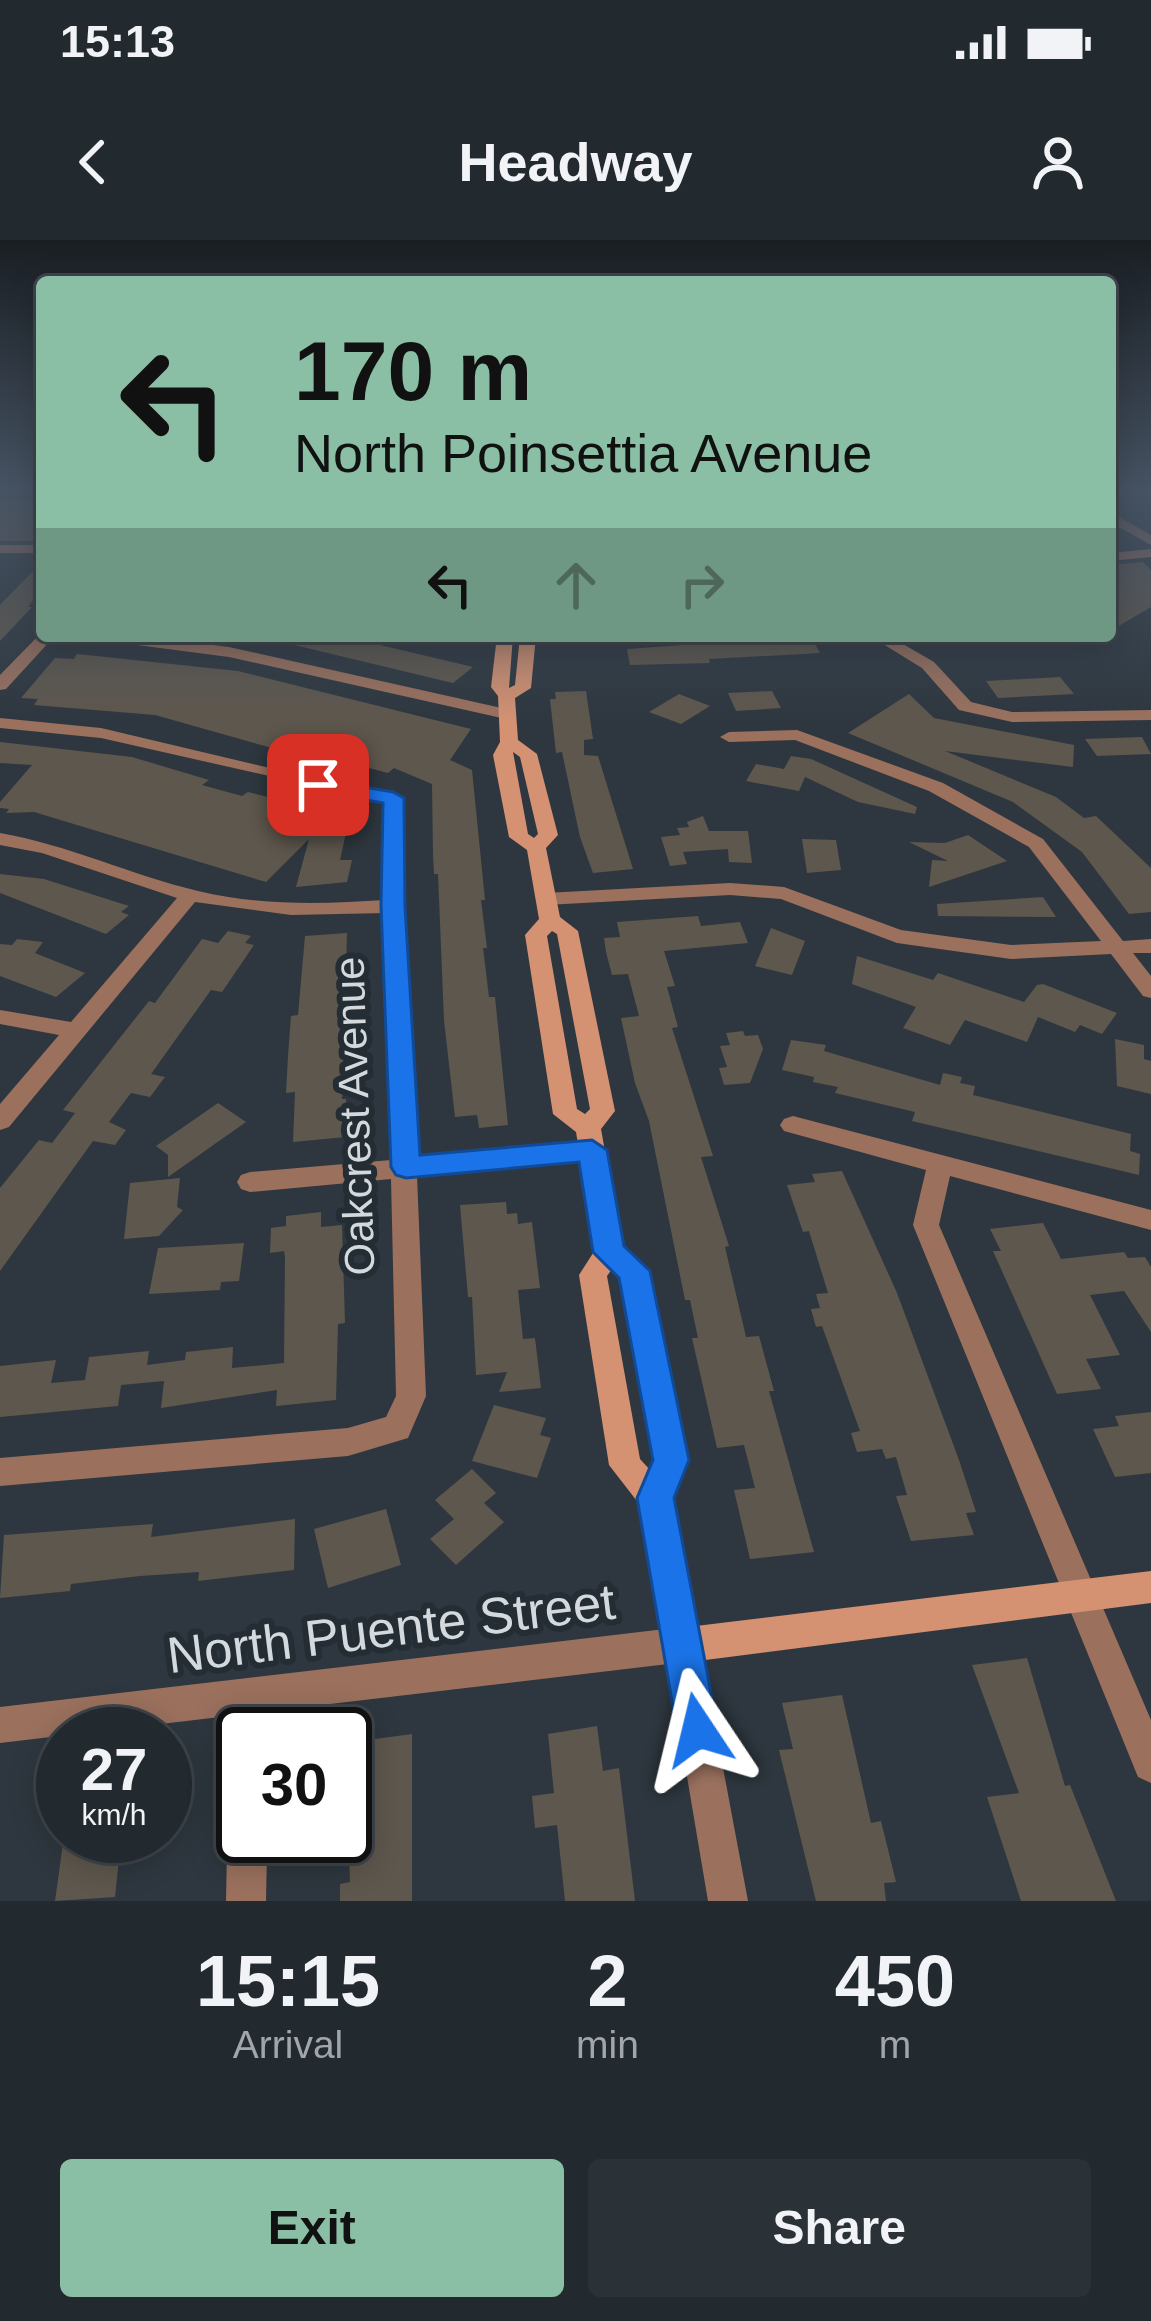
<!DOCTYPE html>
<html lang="en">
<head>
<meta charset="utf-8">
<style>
	:root { --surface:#22292f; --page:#2a3137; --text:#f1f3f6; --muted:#a2a6aa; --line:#3f454b; --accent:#8abfa5 }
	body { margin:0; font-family:Arial,sans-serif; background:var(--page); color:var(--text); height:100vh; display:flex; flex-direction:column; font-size:45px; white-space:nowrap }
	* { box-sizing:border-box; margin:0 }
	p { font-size:39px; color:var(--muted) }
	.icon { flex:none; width:66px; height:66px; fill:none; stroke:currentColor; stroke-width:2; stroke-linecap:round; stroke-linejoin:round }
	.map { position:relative; height:1661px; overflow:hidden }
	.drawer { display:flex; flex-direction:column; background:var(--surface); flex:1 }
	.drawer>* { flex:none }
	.top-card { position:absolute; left:36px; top:36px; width:1080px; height:366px; border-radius:12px; box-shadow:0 6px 30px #0003,0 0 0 3px var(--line); background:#8abfa5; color:#111; overflow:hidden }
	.speed { position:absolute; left:36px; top:1467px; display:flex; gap:24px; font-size:60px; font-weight:700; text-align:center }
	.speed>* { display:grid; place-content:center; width:156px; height:156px; border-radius:50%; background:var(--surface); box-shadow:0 6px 30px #0003,0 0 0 3px var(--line); line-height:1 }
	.speed small { font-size:30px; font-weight:400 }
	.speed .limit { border:6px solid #111; border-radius:18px; background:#fff; color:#111 }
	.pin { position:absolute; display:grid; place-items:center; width:102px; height:102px; color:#fff; margin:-51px; border-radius:24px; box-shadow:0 6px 18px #0006 }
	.me { position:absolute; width:132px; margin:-66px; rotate:350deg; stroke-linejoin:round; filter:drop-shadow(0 0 9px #0008) }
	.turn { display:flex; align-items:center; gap:42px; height:252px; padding:0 60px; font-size:54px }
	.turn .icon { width:156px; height:156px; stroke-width:2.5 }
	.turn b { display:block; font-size:84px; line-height:102px }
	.lanes { display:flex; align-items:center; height:114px; padding:0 60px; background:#0003; justify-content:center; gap:60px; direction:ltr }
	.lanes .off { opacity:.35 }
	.eta { display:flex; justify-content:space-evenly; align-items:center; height:204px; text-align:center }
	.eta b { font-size:72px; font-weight:700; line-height:84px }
	.action { display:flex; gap:24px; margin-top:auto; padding:24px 60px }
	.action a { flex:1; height:138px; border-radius:12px; background:var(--accent); color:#111; font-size:48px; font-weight:700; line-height:138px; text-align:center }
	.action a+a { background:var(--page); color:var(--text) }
	.status { display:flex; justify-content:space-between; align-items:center; height:84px; padding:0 60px; background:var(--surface); direction:ltr }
	.status svg { height:33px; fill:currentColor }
	header { display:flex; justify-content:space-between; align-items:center; height:156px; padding:0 60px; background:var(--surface); font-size:54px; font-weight:700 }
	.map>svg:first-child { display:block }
	.building { fill:#5e574d }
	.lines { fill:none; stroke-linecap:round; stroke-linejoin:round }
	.street { fill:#9b715e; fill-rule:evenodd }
	.secondary { fill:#d49273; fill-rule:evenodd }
	.route { fill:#1a73e8; stroke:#114b97; stroke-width:3 }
	.labels { text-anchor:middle; stroke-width:12; stroke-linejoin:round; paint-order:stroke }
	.street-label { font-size:42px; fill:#d3d9dd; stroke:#242d34 }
	.near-street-label { font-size:51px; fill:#d3d9dd; stroke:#242d34 }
</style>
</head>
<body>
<div class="status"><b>15:13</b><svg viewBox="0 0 49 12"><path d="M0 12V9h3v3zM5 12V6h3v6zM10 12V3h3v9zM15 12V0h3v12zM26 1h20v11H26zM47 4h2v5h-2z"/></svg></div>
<header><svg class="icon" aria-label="back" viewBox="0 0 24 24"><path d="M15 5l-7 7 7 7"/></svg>Headway<svg class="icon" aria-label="person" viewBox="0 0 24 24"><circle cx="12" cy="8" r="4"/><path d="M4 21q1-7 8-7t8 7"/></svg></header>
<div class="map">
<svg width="1151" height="1661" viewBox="0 0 1151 1661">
	<rect width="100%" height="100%" fill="#2e373f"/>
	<!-- building -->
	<g class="building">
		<rect x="0" y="260" width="42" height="41"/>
		<path d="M42,322V348L28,367H32L0,401V365Z"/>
		<path d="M1143,322L1151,330V367L1110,391V325Z"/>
		<path d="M287,396H342L473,427L453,443L286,403Z"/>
		<path d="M811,396L820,413L709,419L710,423L630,425L627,409Z"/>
		<path d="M77,414L238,431L471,489L450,520L472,530L485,660H481L487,708H483L489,757H495L508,885L479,888L477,875L455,877L444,780L438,634H434L433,614L432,544L394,528L388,533L342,521L336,526L155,475L34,465L38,459L21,458L55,418L74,419Z"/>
		<path d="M1060,437L1074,454L998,458L986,441Z"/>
		<path d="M586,451L593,499L584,500V515L598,516L633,629L593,633L580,597L562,512L556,513L550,459H556L555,452Z"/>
		<path d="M772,451L781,468L736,471L728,453Z"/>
		<path d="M679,454L710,466L681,484L649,472Z"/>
		<path d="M909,454L934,478L1074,505L1073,527L945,511L1056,557L1084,578L1096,576L1151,628V672L1129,674L1082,612L1013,562L848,493Z"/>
		<path d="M1142,497L1151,514L1097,516L1085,499Z"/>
		<path d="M0,502L132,517L209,540L202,545L242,556L248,552L339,575L333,582L348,584L340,620H352L347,642L296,647L309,599L266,642L34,572L6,573L9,569L0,568V562L32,525L0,523Z"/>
		<path d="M791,516L811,519L917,567L915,574L858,562L805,537L799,551L746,541L756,524L784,529Z"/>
		<path d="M703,576L709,591H748L752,623L729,622L728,609L683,612L687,624L670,626L661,597L680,595L677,588L689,587L687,582Z"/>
		<path d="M968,595L1007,621L929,647L932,620L948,621L909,602L945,603Z"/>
		<path d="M802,599L836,600L841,630L807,633Z"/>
		<path d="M0,634L44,639L129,666L121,672L129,675L106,694L0,653Z"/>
		<path d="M1043,657L1056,677L938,676L937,664Z"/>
		<path d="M698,676L701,686L740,682L748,703L664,711L675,746L667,747L678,787L672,788L713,916L701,917L729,1006L725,1007L746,1097L759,1096L774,1151H769L814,1312L750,1319L734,1250L755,1248L744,1205L717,1208L692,1098H698L690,1060H685L649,881L635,843L621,778L639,776L628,734L612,735L606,712L604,698L620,697L617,682Z"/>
		<path d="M771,688L805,701L792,735L755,726Z"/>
		<path d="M228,691L251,696L245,703L254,705L222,752L211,750L151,834L165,837L150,857L131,853L109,882L126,890L115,905L93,901L0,1031V948L39,900L52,903L75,873L63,870L149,761L155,763L202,699L218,703Z"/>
		<path d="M347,693L342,859H346V897L293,902L295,852L286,853L288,816L291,776L298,775L305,696Z"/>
		<path d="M17,699L43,702L35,713L85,733L56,757L0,736V704L12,705Z"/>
		<path d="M857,716L933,740L938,733L1024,762L1037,745L1043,744L1117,773L1102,794L1080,785L1075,792L1038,777L1027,802L965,780L950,805L903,788L916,767L852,744Z"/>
		<path d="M743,791L745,796L758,795L763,809L750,843L724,845L719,828L727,827L720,806L730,805L726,793Z"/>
		<path d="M1115,799L1144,805V819L1151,821V854L1117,846Z"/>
		<path d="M791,800L826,805L824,811L940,845L943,833L962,837L960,843L975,846L973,855L1131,894L1130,911L1140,914L1139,935L912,881L915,872L835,853L838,847L813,842L814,837L782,830Z"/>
		<path d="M218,863L246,882L168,937V915L156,906Z"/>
		<path d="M842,931L897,1053L959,1220L976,1272L966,1273L974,1295L911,1301L896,1256L907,1255L896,1217L886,1219L882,1209L857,1212L851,1193L860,1191L822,1086L816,1087L811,1069L820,1068L816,1054L828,1053L809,991L803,992L787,945L815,942L812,934Z"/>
		<path d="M180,938L177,967L183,970L159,996L124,999L130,943Z"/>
		<path d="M506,962L507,974L517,973L518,984L532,982L540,1048L518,1050L523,1099L535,1098L541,1148L499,1152L507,1132L476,1135L472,1057H468L460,965Z"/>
		<path d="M321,972V987L342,985L345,1083L338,1084L336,1160L276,1166L277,1150L161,1168L164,1141L121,1145L118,1166L0,1177V1126L56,1120L51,1143L85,1140L89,1117L149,1111L147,1125L185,1120L186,1112L233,1107L232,1128L284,1123L285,1018L284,1011L270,1013L271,988L286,986V976Z"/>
		<path d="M1043,983L1061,1019L1124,1012L1128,1018L1145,1017L1151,1027V1092L1124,1051L1090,1055L1120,1115L1086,1119L1101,1149L1057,1154L993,1011H1001L990,989Z"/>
		<path d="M244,1003L239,1041L221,1042L220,1050L149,1054L158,1008Z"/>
		<path d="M494,1165L546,1178L540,1195L551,1198L537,1238L472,1221Z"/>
		<path d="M1151,1172V1233L1115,1237L1093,1189L1119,1186L1115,1176Z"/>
		<path d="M472,1229L496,1253L484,1263L504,1282L456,1325L430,1299L454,1279L435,1260Z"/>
		<path d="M386,1269L401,1325L328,1348L314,1289Z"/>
		<path d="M295,1279L294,1330L198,1341L199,1332L140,1336L71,1344L70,1351L0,1358L4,1295L153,1284L151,1297Z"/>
		<path d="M1027,1418L1065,1546L1070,1545L1116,1661H1021L987,1557L1019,1553L972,1425Z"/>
		<path d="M842,1455L871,1583L881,1581L896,1642L884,1643L886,1661H816L779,1510L793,1509L782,1463Z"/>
		<path d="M597,1486L603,1531L619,1528L635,1661H565L557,1585L535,1588L532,1556L554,1553L548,1494Z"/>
		<path d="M412,1494V1661H340V1644L350,1642L345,1503Z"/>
		<path d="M64,1596H131L128,1618L119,1619L115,1657L55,1661Z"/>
	</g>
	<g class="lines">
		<!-- street -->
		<g class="street">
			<path d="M1140,249L1139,252L1110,259V251Z"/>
			<path d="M1110,272L1151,295V305L1110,282Z"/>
			<rect x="0" y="305" width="42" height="8"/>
			<path d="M1151,309V317L1110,321V313Z"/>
			<path d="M42,392V396H142L229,407L506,469L515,474L506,479L229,417L137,405L50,401L6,449L0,450V435Z"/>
			<path d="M870,396H889L934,422L971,462L1012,472L1151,470V480L1012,482L959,470L922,428Z"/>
			<path d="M0,478L101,488L295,534L400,554L417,917L592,902L601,904L605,911L601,918L592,920L417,936L426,1156L408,1198L348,1216L0,1246V1218L348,1188L386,1177L396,1156L391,939L250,952L241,949L237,942L241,935L250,932L391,920L386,673L291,675L195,662L9,887L0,890V864L59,795L0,784V770L71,782L177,658L42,613L0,605V593C69,605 131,635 198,651C260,666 323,664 386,660L384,562L101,498L0,488Z"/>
			<path d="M797,490L943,543L1043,599L1123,701L1151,699V713H1133L1151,736V758L1143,756L1111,714L1011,719L897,703L781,659L730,655L546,665L536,659L546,653L730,643L784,647L901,690L1011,705L1101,701L1029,607L929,551L795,500L729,502L720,497L729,492Z"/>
			<path d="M793,876L1151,970V990L950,936L939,985L1151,1480V1543L1138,1537L913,985L926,930L784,891L780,885L784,879Z"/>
			<path d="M682,1387L694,1393L700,1405L748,1661H708L668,1424L0,1503V1467Z"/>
			<path d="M243,1592V1596H261L267,1610L266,1661H226L227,1610L233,1596Z"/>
		</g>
		<!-- secondary -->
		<path class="secondary" d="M497,396H513L509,448L515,445L520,396H536L531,448L515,458L518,500L537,514L558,595L546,608L560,677L578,691L615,871L601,889L622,1007L648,1031L687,1220L671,1259L696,1386L1151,1331V1363L682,1423L670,1417L640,1265L609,1225L579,1035L595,1010L576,892L553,874L525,695L539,679L527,610L509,597L493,515L500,502L498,456L491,447ZM513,512L520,517L538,594L534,598L528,594ZM552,691L557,694L590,869L585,874L577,869L547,696ZM612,1029L621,1036L655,1220L651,1231L640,1219L607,1036Z"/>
	</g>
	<!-- sky -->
	<linearGradient id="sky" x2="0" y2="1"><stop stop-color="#191e23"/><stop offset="0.52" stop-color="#465363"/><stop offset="1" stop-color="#465363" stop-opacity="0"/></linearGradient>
	<rect width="1151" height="482" fill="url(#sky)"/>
	<!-- route -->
	<path class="route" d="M318,539L393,552L404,558L405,666L420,915L592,900L607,910L624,1006L650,1031L689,1220L674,1258L718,1490L712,1505L698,1511L683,1505L677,1490L637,1258L653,1220L619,1038L593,1012L579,922L406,938L396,935L391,927L381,666L383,563L311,550L307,545Z"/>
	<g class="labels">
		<!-- street labels -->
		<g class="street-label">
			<text transform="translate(354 876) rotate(-92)" y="15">Oakcrest Avenue</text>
		</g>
		<!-- near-street labels -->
		<g class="near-street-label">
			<text transform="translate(391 1388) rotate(-7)" y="18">North Puente Street</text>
		</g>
	</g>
</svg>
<div class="speed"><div>27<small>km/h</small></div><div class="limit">30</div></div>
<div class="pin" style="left:318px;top:545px;background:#d93025"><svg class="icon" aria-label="arrive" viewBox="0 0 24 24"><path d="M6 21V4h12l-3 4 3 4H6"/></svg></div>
<svg class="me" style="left:698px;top:1490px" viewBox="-20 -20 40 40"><path d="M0-17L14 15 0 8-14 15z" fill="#1a73e8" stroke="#fff" stroke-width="4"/></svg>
<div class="top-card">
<div class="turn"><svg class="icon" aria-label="left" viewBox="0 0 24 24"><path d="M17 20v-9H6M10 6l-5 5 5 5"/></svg><div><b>170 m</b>North Poinsettia Avenue</div></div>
<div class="lanes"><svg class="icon" aria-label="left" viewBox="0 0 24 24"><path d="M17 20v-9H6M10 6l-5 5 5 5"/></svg><svg class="icon off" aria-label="ahead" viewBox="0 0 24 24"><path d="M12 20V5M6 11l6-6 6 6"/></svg><svg class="icon off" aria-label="right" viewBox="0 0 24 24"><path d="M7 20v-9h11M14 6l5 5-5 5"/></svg></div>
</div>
</div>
<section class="drawer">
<div class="eta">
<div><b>15:15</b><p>Arrival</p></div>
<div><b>2</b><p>min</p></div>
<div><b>450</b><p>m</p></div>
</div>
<div class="action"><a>Exit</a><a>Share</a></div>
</section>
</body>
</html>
